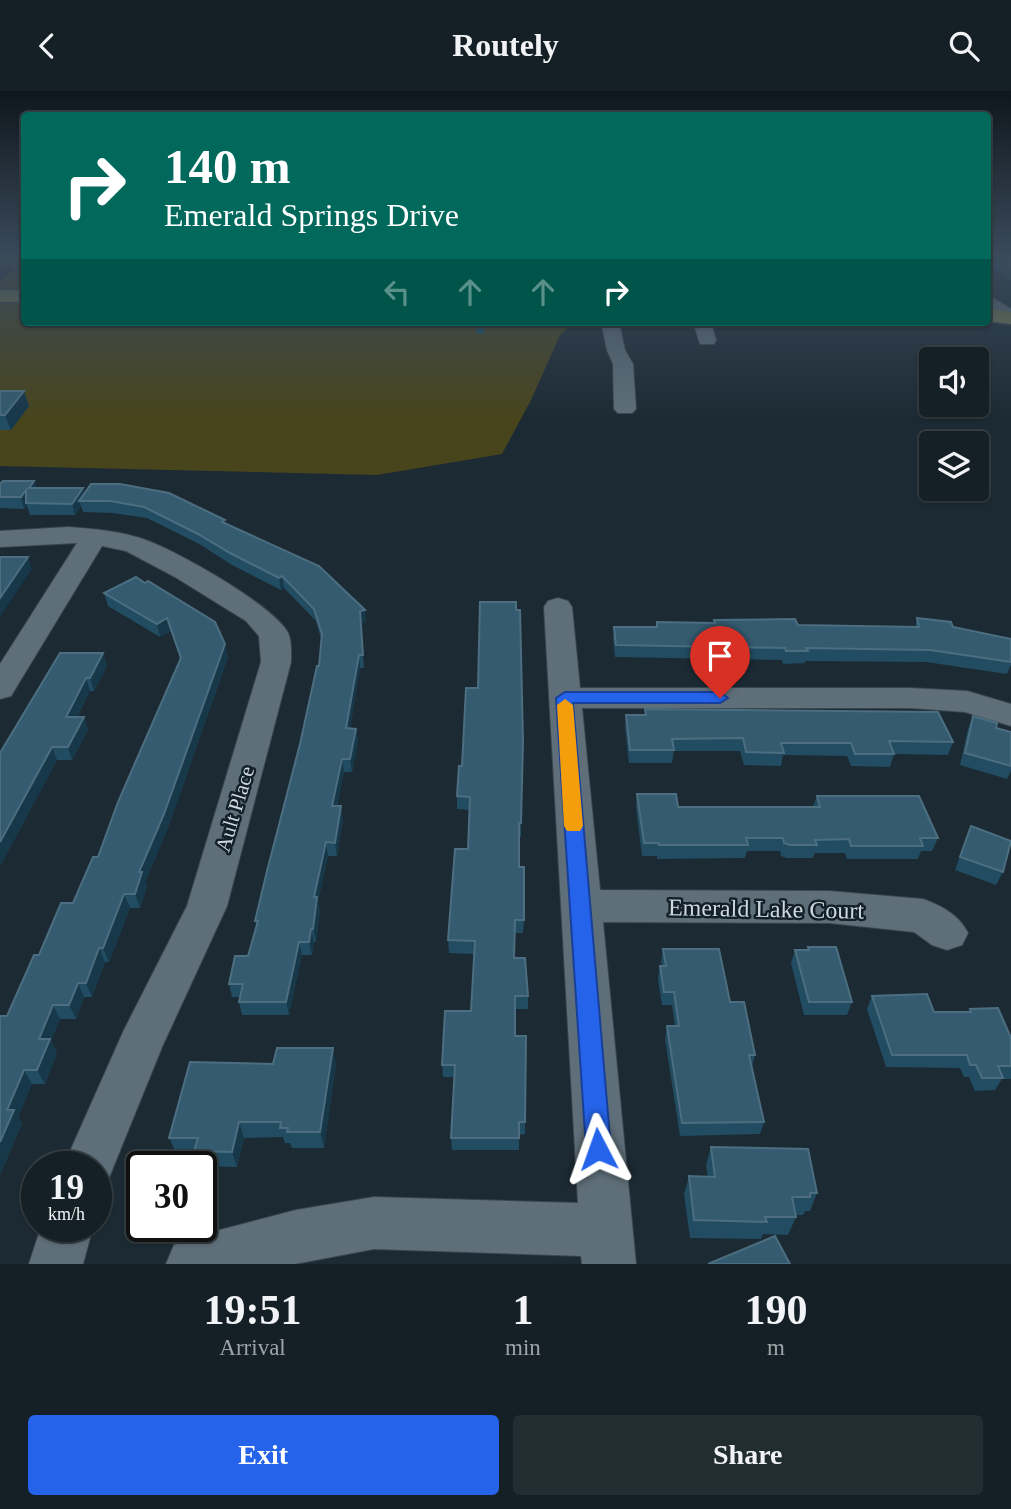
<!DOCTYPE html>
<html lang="en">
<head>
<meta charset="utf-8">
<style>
	:root { --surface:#152026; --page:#222d32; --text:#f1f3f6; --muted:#9da3a7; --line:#343e43; --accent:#2563eb }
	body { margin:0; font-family:"Times New Roman",serif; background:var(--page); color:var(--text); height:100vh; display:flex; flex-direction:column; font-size:26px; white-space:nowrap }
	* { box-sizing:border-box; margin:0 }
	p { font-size:23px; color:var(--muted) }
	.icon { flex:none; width:38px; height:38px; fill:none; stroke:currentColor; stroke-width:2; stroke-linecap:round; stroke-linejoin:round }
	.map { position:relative; height:1173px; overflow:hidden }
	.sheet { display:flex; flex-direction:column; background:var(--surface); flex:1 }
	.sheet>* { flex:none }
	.hud { position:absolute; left:21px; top:21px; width:970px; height:214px; border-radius:7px; box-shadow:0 2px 5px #0004,0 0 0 2px var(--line); background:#00695c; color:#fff; overflow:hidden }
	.controls { position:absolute; left:919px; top:256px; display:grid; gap:14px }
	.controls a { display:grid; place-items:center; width:70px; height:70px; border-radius:7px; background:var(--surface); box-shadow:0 2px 5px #0004,0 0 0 2px var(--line); font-size:35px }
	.speed { position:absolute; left:21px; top:1060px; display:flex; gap:14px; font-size:35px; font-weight:700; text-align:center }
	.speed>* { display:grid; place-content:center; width:91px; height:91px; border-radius:50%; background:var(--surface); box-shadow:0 2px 5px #0004,0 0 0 2px var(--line); line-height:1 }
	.speed small { font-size:18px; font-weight:400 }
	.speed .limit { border:4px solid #111; border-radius:10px; background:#fff; color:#111 }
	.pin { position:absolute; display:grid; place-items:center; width:60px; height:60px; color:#fff; margin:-72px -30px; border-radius:50% 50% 50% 0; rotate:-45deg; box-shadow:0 0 7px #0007 }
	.pin .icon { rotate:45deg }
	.me { position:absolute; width:77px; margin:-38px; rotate:356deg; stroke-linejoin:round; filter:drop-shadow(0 0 5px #0008) }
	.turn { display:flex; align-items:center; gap:24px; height:147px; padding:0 28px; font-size:32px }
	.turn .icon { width:91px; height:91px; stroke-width:2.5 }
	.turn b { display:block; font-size:49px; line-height:60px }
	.lanes { display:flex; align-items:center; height:66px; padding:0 28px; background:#0003; justify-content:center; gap:35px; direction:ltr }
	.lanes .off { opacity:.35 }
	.eta { display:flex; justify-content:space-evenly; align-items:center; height:119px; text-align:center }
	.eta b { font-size:42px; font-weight:600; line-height:49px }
	.cta { display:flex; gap:14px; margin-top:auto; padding:14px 28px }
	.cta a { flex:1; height:80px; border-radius:7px; background:var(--accent); color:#fff; font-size:28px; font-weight:600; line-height:80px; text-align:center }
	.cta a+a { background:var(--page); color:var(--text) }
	header { display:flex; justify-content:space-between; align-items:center; height:91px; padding:0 28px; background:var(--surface); font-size:32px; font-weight:600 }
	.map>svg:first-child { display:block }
	.green { fill:#48451d }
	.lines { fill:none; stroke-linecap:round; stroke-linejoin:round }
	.minor-casing { stroke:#3a464d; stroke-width:2 }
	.major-casing { stroke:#3a464d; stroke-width:3 }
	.minor { fill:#5f6f79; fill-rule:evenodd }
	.major { fill:#7b7e51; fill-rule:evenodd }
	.wall { fill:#214c61 }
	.shaded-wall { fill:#173849 }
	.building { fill:#345b6f; stroke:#4c6e80; stroke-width:2 }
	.route { fill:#2563eb; stroke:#184099; stroke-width:2 }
	.slow { fill:#f59e0b }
	.labels { text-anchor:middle; stroke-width:5; stroke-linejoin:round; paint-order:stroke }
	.street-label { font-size:21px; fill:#cfd8de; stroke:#122129 }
	.near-street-label { font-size:24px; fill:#cfd8de; stroke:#122129 }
</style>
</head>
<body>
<header><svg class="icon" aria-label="back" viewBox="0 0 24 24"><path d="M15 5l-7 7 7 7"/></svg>Routely<svg class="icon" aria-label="search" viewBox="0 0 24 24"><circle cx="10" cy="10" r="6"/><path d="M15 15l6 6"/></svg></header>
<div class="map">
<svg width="1011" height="1173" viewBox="0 0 1011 1173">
	<rect width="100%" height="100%" fill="#1c2a33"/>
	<!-- green -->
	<path class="green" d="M0,164H24V231H575L560,244L531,309L502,363L377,384L0,375V190L15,177H0Z"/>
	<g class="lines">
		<!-- minor casing -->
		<g class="minor-casing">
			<g id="minor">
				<path d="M987,203L1011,218V231L987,216Z"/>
				<path d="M601,231H619L625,259L633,273L636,318L632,322H618L614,318L613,273L607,259Z"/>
				<path d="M693,231H711L716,249L714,253H700Z"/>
				<path d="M69,436C94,438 119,440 143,448C176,459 269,512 287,540C292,548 291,561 291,571L227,815L162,956L106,1094L96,1098V1076H63L124,939L187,815L261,571L259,545L246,530L175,486L126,460L102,455L11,605L0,608V573L77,452L0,456V440Z"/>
				<path d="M558,507L568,510L572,516L580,597H910L967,600L1011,613V635L965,621L910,617H582L600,799L829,800L923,808C942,815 959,824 968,842L962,854L947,859L932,854L914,841L829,832L603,831L636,1173H582L581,1165L374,1158L295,1173H166L174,1154L193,1146L296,1119L374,1106L578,1112L544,516L548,510Z"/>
				<path d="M41,1136H93L83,1173H29Z"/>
			</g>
		</g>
		<!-- major casing -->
		<g class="major-casing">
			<g id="major">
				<rect x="0" y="199" width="24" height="12"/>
				<path d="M987,218L1011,221V233L987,230Z"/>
			</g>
		</g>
		<!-- minor -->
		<use href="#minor" class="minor"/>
		<!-- major -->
		<use href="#major" class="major"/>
	</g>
	<!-- wall -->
	<g class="wall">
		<path d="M992,164H1011V189L989,175Z"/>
		<path d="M475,231H486L484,243H477Z"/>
		<path d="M0,300H24L29,315L11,339H0Z"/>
		<path d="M0,393L85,403L225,432L366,531L361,532L364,577H360L350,637L356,638L358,650L352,681H344L337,715L343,728L337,765H328L318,811L320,819L316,851H314L312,864H302L289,924H242L239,911L240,906H232L229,893L248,865L257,836L255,830L319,575L321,548L316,530L284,497L281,499L232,474L201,454L147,427L113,422L83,421L81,415L75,424H30L27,415L24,418L0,417Z"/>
		<path d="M136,486L228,566L168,737L145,791L147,795L140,817H130L109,871H105L92,906H84L76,928H60L51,950L57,962L45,993H32L18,1026L22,1032L0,1084L7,925L39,864L73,812L98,766L180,568L171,540L160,546L108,515L104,502Z"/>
		<path d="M516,519L523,650L521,746H519V776L524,829L523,842H515L514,867L528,905V918H515V945H526L525,1043L519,1044V1059H452L451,1047L454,986H443L442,974L471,920L474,863L449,862L448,849L468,758L470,719L457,718V705L478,597Z"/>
		<path d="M917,527L1011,548V574L1007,583L926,571L805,570V572L783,573L782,569L615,566L613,548L614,536H656L657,531L713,532L714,529L798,534L915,536Z"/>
		<path d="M103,562L107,575L94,600H90L77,626H84L88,639L72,669H57L0,775V662Z"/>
		<path d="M645,618L953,651L948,664L894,663L890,676L851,675L847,665L783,664L781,675L744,674L740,660H674L672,672H629L625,637L626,624H645Z"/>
		<path d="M973,625L996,637L1011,641V680L1007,688L960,674L968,638Z"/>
		<path d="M637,703L678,716H813L817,705L938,747L932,760H921L918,768H847L845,762H815L813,767H787L781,765L780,760H747L745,767L657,768V765H642L636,716Z"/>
		<path d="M971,735L1003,781L996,794L955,779Z"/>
		<path d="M808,856L852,911L847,924H804L791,872L795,859H808Z"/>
		<path d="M663,858L730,911L755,964L752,975L764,1031L760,1043L680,1045L665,948L667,935H675L672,914H662L658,888L660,875H662L661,871Z"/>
		<path d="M872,905L934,921H968L970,918L1011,947V988H1002L995,999L975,1000L969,986H964L960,977L886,976L867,918Z"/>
		<path d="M336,973L324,1057H292L290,1052H285L283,1046L244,1047L237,1076L201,1075L195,1062H176L169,1047Z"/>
		<path d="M711,1056L817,1102L810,1120H805L803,1124H795L796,1126L788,1144L763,1143L761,1148L690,1147L684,1103L689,1085L708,1086L706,1074Z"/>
	</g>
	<!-- shaded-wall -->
	<g class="shaded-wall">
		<path d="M24,300L29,315L11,339L5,324Z"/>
		<path d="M34,390L38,401L29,397Z"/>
		<path d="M83,397L86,408L79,410L81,415L75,424L72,413Z"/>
		<path d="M26,399L27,415L24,418L21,406Z"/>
		<path d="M28,466L32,478L0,526V507Z"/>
		<path d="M282,485L284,497L281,499L279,487Z"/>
		<path d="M365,519L366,531L361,532L364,577L360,520Z"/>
		<path d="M167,527L171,540L160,546L157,533Z"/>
		<path d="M225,553L228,566L168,737L145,791L147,795L140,817L135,803L139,781Z"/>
		<path d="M103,562L107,575L94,600L90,587Z"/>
		<path d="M359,564L360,577L348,650L346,637Z"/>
		<path d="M86,587L90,600L70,639L66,626Z"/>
		<path d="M84,626L88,639L72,669L68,656Z"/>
		<path d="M356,638L358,650L352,681L350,668Z"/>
		<path d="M52,656L57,669L0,775V751Z"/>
		<path d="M342,668L344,681L334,728L332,715Z"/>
		<path d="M341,715L343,728L337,765L335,752Z"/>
		<path d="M326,751L328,765L318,811L320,819L316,851L313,838L314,806Z"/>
		<path d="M124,803L130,817L109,871L103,857Z"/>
		<path d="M311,838L314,851L312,864L309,851Z"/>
		<path d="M299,851L302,864L289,924L286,911Z"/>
		<path d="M99,857L105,871L92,906L86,892Z"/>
		<path d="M78,892L84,906L76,928L69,914Z"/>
		<path d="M53,914L60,928L51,950L57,962L45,993L37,979L39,948Z"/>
		<path d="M333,957L336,973L324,1057L320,1041Z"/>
		<path d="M24,979L32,993L18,1026L22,1032L0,1084V1051L7,1019Z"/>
		<path d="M239,1031L244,1047L237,1076L232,1061Z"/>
	</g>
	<!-- building -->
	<g class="building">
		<path d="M992,164H1011V176Z"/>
		<path d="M476,231H485L484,236H476Z"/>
		<path d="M0,300H24L5,324H0Z"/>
		<path d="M3,390H34L29,397H83L72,413L26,412V399L21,406H0V393Z"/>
		<path d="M91,393H120L169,402L225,429L222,431L319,475L365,519L360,520L363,564H359L346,637L356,638L350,668H342L332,715H341L335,752L326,751L314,806H317L313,838H311L309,851H299L286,911H239L243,893H229L235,865H248L258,830H255L267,780L300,653L317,575H319L322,543L314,518L282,485L279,487L230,462L198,443L144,416L110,410H79Z"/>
		<path d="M0,466H28L0,507Z"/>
		<path d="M136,486L145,492L148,490L215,531L225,553L164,723L139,781H142L135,803H124L103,857H99L86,892H78L69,914H53L39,948H50L37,979H24L7,1019H14L0,1051V925H7L34,864H39L61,812H73L93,766H98L118,711L181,567L167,527L157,533L104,502Z"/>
		<path d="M480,511H516V519H520L523,650L521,732H519V776H524V829H515L514,867H525L528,905H515V945H526L525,1031H519V1047H451L455,974H442L445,920H471L475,850L448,849L455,758H468L470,706L457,705L459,675H462L466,597H478Z"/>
		<path d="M917,527L951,531L953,536L1011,548V571L930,559L806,557L808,560H786L785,557L616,554L614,536H657V531L715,532L714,529L795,528L798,534L919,536Z"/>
		<path d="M60,562H103L90,587H86L66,626H84L68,656H52L0,751V662Z"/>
		<path d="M645,618L938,621L953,651L889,650L894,663H855L851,652H781L784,662L746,661L743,647L672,648L674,659H630L626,624H646Z"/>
		<path d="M973,625L997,632L996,637L1011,641V675L965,662Z"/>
		<path d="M637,703H676L678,716H820L817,705H919L938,747H920L923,755H851L849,748L815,749L817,754H790L784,752L783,747H746L748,754H659V752H644Z"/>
		<path d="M971,735L1011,750L1003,781L960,766Z"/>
		<path d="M808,856H836L852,911H809L795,859H809Z"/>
		<path d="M663,858H719L730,911H744L755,964H749L764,1031L682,1032L667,935H679L674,901H664L660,875H666Z"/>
		<path d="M927,903L934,921H971L970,918L998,917L1011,947V975H998L1003,987H982L976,974H970L967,964H892L872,905Z"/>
		<path d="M277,957H333L320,1041H287L288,1037H280L281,1031H239L232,1061L194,1060L198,1047H169L190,971L273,973Z"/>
		<path d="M711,1056L808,1058L817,1102H810V1106H792L796,1126H765L767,1131L694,1129L689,1085L715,1086Z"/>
		<path d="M775,1145L790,1173H708Z"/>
	</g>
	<!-- sky -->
	<linearGradient id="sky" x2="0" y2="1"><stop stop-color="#0f171c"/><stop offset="0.5" stop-color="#3a4a5b"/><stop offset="1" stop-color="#3a4a5b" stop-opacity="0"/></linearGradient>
	<rect width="1011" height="328" fill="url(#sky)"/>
	<!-- route -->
	<path class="route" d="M565,601H720L728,607L720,612H573L611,1058L607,1067L598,1071L589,1067L586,1058L556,607Z"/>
	<!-- slow -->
	<path class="slow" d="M565,608L573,614L583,735L580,740H567L564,735L557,614Z"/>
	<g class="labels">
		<!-- street labels -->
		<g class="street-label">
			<text transform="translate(235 718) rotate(-73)" y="7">Ault Place</text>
		</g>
		<!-- near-street labels -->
		<g class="near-street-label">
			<text transform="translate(766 818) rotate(1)" y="8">Emerald Lake Court</text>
		</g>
	</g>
</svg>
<div class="controls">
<a><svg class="icon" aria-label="sound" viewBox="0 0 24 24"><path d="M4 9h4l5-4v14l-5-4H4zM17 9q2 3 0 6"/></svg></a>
<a><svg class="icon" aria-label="layers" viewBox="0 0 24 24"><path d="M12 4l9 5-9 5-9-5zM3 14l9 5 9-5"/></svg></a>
</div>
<div class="speed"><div>19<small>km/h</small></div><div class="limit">30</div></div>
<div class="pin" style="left:720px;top:607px;background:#d93025"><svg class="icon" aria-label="arrive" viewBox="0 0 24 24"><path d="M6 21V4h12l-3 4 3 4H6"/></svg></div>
<svg class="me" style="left:598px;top:1058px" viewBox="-20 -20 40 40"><path d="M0-17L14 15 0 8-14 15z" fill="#2563eb" stroke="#fff" stroke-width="4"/></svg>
<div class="hud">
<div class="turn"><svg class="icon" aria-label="right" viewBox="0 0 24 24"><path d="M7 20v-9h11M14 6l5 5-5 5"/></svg><div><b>140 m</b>Emerald Springs Drive</div></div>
<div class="lanes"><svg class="icon off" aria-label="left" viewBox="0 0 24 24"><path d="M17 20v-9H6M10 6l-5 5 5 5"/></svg><svg class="icon off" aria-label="ahead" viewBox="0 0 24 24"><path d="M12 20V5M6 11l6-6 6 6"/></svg><svg class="icon off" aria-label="ahead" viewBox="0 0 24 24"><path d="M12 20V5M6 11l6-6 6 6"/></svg><svg class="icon" aria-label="right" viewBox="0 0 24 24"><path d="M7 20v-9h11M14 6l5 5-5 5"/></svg></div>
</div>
</div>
<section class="sheet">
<div class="eta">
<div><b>19:51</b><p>Arrival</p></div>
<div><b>1</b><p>min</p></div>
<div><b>190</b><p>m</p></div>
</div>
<div class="cta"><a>Exit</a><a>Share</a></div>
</section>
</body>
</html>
